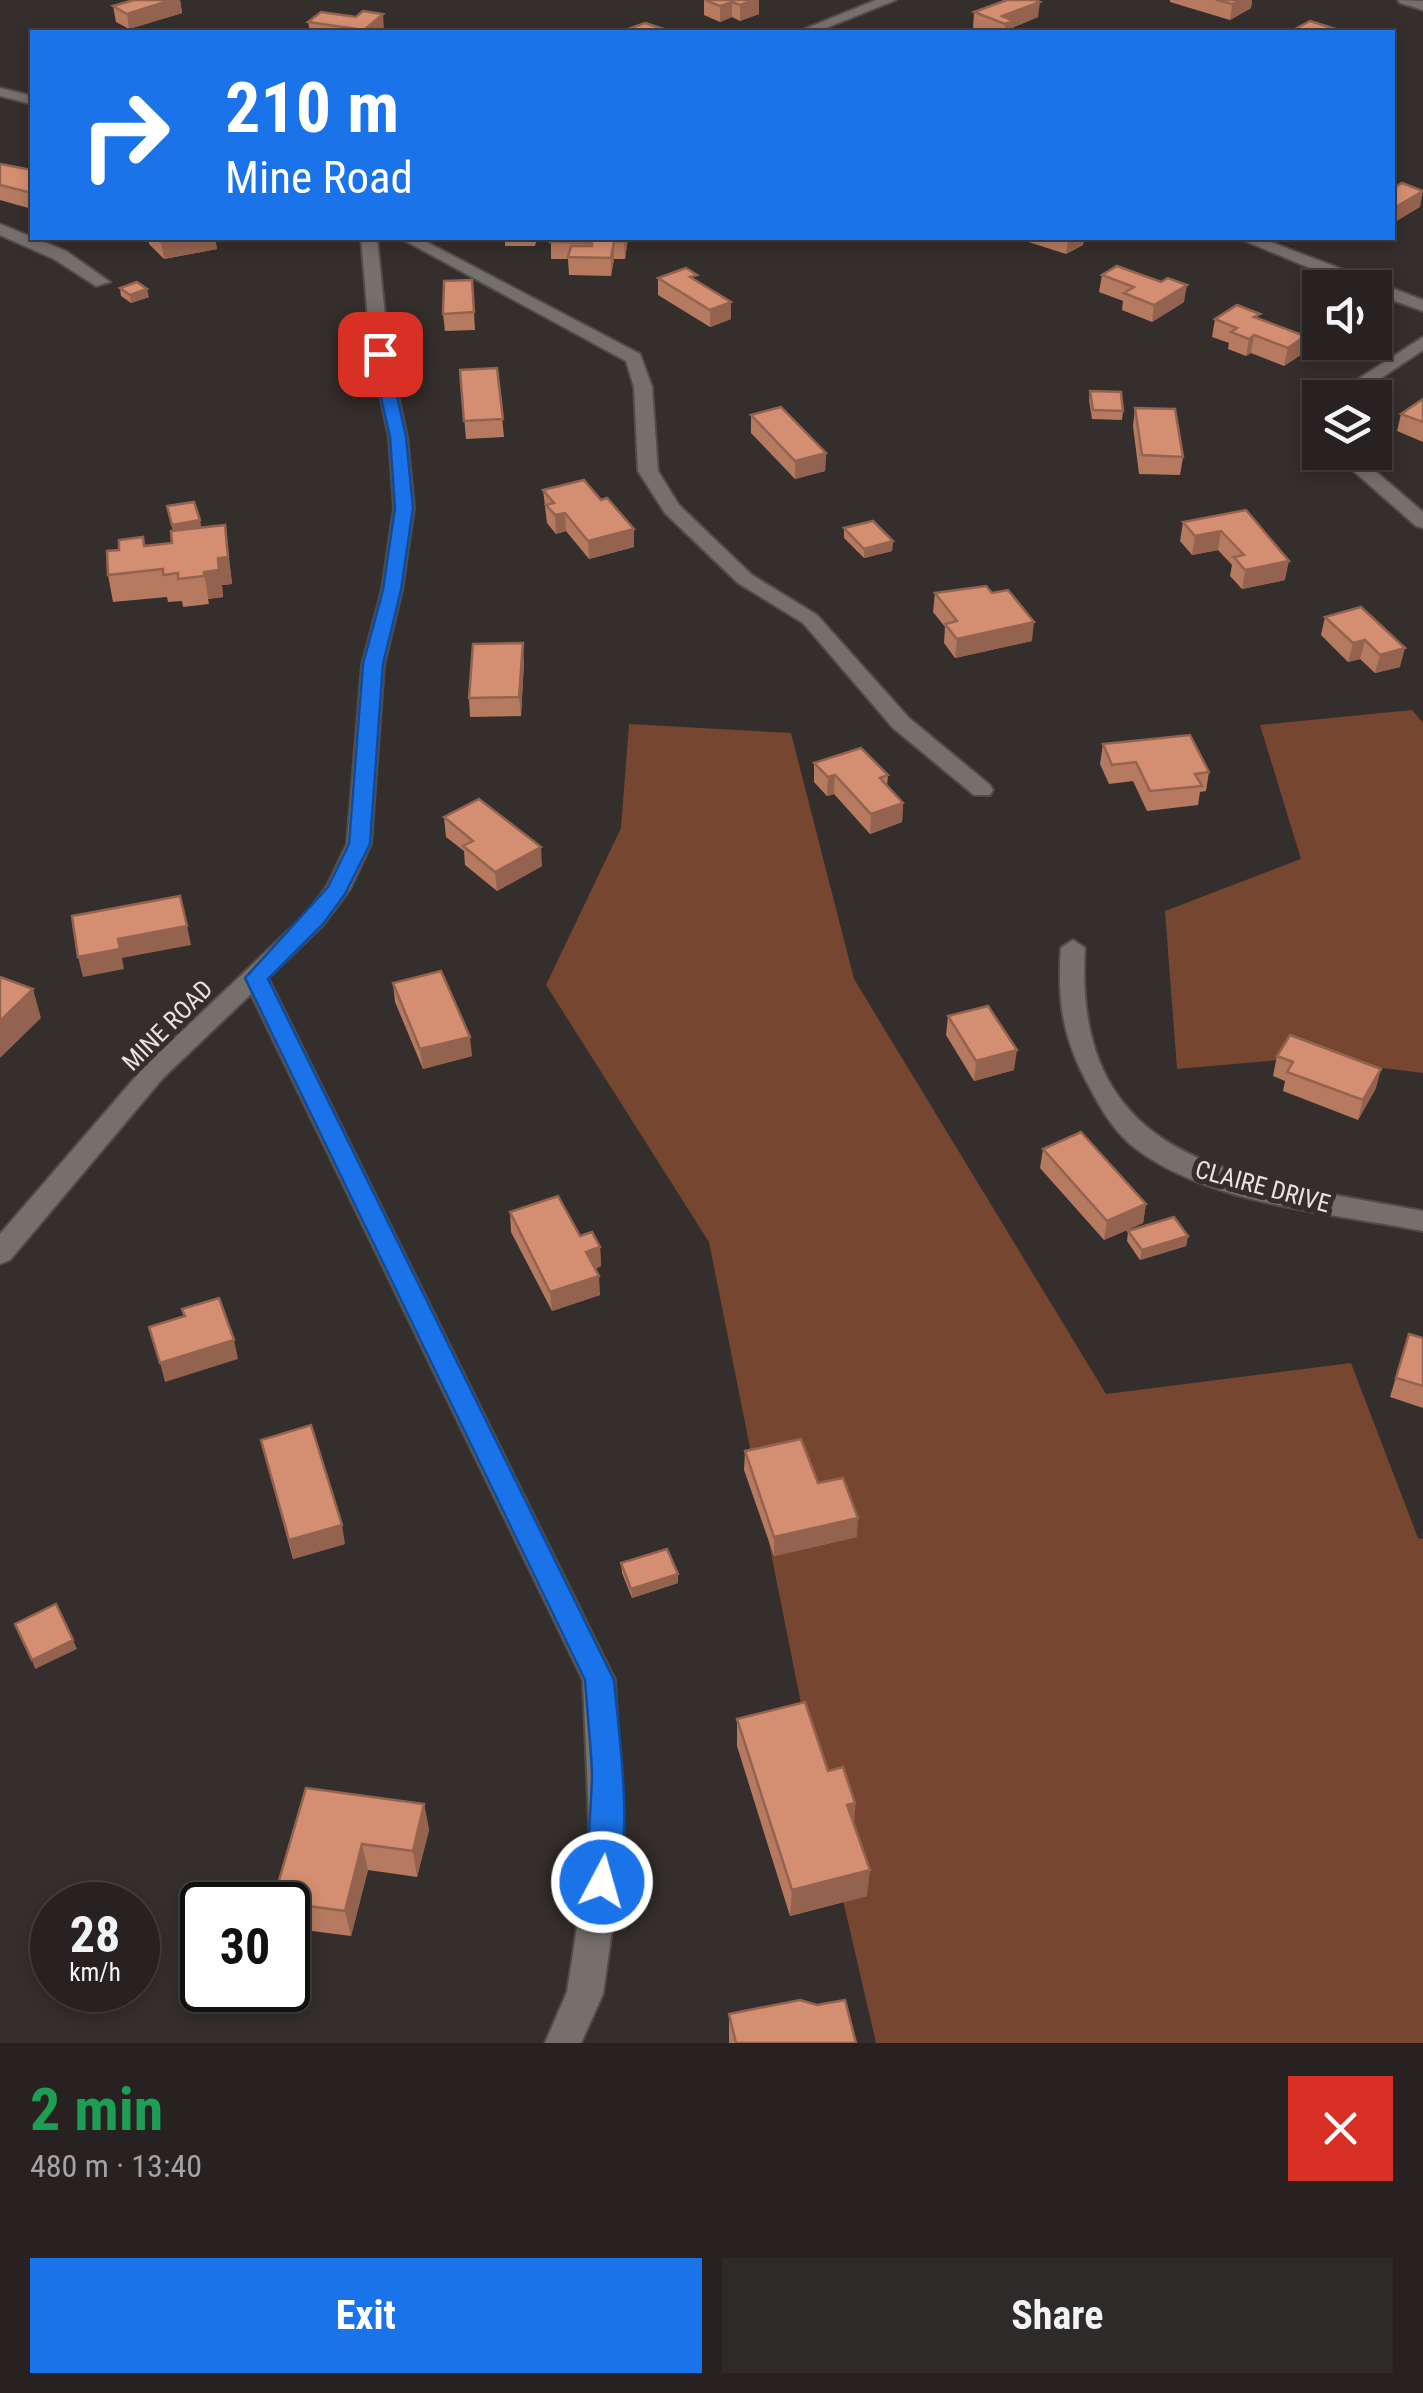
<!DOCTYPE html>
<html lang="en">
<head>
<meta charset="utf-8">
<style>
	:root { --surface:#272221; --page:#2f2a2a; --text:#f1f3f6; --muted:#a4a4a5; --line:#433f3f; --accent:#1a73e8 }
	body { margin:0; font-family:"Roboto Condensed",sans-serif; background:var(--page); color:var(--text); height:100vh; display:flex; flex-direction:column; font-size:38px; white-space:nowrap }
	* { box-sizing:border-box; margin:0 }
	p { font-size:32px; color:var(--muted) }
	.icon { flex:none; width:55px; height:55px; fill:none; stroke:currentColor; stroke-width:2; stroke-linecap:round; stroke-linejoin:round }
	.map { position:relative; height:2043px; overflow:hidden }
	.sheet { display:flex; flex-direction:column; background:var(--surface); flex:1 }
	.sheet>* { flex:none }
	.top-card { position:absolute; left:30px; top:30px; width:1365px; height:210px; border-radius:0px; box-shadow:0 5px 15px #0003,0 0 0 2px var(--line); background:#1a73e8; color:#fff; overflow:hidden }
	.tools { position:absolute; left:1302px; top:270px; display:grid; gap:20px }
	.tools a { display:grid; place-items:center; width:90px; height:90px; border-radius:0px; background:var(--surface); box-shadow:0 5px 15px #0003,0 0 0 2px var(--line); font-size:50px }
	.speed { position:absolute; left:30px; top:1882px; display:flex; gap:20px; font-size:50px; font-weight:700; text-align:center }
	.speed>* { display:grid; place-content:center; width:130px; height:130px; border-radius:50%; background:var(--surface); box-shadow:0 5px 15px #0003,0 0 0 2px var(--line); line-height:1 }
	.speed small { font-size:25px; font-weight:400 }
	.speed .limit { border:5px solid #111; border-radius:15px; background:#fff; color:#111 }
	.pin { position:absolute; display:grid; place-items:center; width:85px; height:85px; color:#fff; margin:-42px; border-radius:20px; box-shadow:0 5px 15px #0006 }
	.me { position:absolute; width:110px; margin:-55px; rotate:6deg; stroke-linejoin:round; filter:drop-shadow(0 0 8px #0008) }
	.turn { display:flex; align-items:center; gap:35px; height:210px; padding:0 30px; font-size:45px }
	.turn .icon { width:130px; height:130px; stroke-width:2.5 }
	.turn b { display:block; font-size:70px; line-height:85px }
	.round { display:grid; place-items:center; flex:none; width:105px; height:105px; border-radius:0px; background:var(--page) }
	.summary { display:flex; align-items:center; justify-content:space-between; height:170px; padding:0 30px }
	h1 { font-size:60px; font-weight:700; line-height:75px; color:#1e9e55 }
	.primary-button { display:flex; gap:20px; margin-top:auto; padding:20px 30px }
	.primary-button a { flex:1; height:115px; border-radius:0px; background:var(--accent); color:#fff; font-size:40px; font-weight:700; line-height:115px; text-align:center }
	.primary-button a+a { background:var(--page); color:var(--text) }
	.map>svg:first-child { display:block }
	.green { fill:#764631 }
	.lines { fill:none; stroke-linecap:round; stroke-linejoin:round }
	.minor-casing { stroke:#514c4a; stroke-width:4 }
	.minor { fill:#76706d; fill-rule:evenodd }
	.wall { fill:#b67a61 }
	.shaded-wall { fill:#94634f }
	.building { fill:#d48e71; stroke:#94634f; stroke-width:2.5 }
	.route { fill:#1a73e8; stroke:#114b97; stroke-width:2.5 }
	.labels { text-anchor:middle; stroke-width:10; stroke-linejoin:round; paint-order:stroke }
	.street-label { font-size:25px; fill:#e7e3e2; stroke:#342e2c }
</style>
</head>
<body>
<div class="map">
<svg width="1423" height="2043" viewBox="0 0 1423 2043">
	<rect width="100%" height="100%" fill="#342e2c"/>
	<!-- green -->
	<g class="green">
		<path d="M1412,710L1423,723V1073L1302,1058L1177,1069L1165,911L1301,859L1260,725Z"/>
		<path d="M629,724L791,733L854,979L1106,1394L1351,1363L1418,1538L1423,1539V2043H876L823,1814L709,1242L546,985L621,828Z"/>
	</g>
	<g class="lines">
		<!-- minor casing -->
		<g class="minor-casing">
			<g id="minor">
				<path d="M876,0H896L816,32H797Z"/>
				<path d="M1398,0L1423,1V10L1400,3Z"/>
				<path d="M0,88L32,96V104L0,96Z"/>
				<path d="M0,224L66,251L110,282L96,286L54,259L0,235Z"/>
				<path d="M361,238H377L389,354L407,437L414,508L402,590L384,665L371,844L350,889L323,925L268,978L615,1680L624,1844L603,1994L581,2043H545L567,1992L590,1844L583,1680L251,994L163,1078L10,1260L0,1264V1234L145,1066L307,913L327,886L347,844L362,665L382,590L394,508L389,437L371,354Z"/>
				<path d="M400,238H419L640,354L652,387L658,471L679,505L752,575L817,615L909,718L990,785L993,790L990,795H974L893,728L803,623L738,583L665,513L638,471L634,387L626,361Z"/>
				<path d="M1238,238H1260L1423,300V311L1375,294V288H1358Z"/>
				<path d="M1423,337V350L1351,398H1329Z"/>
				<path d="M1332,452H1353L1423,512V528L1416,526Z"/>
				<path d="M1073,940L1085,948C1071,1174 1254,1178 1423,1211V1231C1333,1213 1202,1204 1130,1144C1112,1128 1101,1109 1090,1088C1063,1040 1057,1002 1061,948Z"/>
			</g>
		</g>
		<!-- minor -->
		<use href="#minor" class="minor"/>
	</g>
	<!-- wall -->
	<g class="wall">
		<path d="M134,0H180L182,13L129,29L116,22L113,6Z"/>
		<path d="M704,0H759V14L740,21L732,17L720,22L704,15Z"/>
		<path d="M1170,0H1252L1251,8L1230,20L1170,2Z"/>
		<path d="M974,12L1038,17L1014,27L1013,32H984L973,28Z"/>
		<path d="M308,22L384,30L381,32H310Z"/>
		<path d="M0,164L32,170V209L0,200Z"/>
		<path d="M148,238H215L217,249L164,259L149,244Z"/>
		<path d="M505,238H537L535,246H505Z"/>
		<path d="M551,238H628L625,259H614L611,276L569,275L568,259H551Z"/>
		<path d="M1016,238H1084L1083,245L1066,254Z"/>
		<path d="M1102,275L1184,302L1152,322L1122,310L1123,301L1099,292Z"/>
		<path d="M658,278L697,281L731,319L710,327L658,295Z"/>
		<path d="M472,280L475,330L445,331L443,314Z"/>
		<path d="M120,288L149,297L131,303L121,296Z"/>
		<path d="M1215,319H1259L1305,336L1302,354L1284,366L1251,353L1246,356L1228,349L1229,343L1212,337Z"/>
		<path d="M497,368L504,437L466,439L460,370Z"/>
		<path d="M1090,391L1123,411L1122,420L1092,419L1089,400Z"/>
		<path d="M1423,399V442L1397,431L1401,414Z"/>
		<path d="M1135,408L1183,457L1180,475L1139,474L1133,426Z"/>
		<path d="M751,415L826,453L825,471L795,479L751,433Z"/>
		<path d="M543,490L634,547L589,559L566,531L556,534L547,523Z"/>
		<path d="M167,506L200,520L201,528L225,525L232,584L222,585L223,597L208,599L209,604L183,607L182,601L168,602L167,597L113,602L108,575L145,546L172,543L173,531Z"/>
		<path d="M1246,510L1285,580L1242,589L1230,576L1232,565L1218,550L1192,555L1180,541L1183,522Z"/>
		<path d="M844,528L893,541L892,551L864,558L844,538Z"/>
		<path d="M935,593L1032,641L955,658L944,643L945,627L933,612Z"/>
		<path d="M1361,607L1400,667L1375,673L1360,659L1348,662L1321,635L1325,617Z"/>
		<path d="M524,662L521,716L470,717L469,698Z"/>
		<path d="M1103,744L1209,772L1206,791L1200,792L1198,805L1147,811L1133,781L1109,784L1100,764Z"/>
		<path d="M814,763L888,775L887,786L903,803L902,822L870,834L834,794L827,796L814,782Z"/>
		<path d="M444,817L542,866L497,891L465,865L464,851L446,837Z"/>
		<path d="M393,983L472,1056L423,1069L395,1002Z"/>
		<path d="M948,1016L1014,1070L974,1081L946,1035Z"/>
		<path d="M1277,1056L1376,1088L1358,1120L1283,1091L1285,1081L1273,1076Z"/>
		<path d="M1043,1149L1146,1204L1143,1223L1104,1240L1040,1168Z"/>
		<path d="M510,1212L580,1236L600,1247L601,1266L595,1269L600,1295L552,1311L511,1232Z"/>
		<path d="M1128,1231L1188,1236L1186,1246L1140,1260L1127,1241Z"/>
		<path d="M1409,1334L1423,1338V1408L1390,1397Z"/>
		<path d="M261,1440L345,1544L293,1559Z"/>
		<path d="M745,1451L818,1483L857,1537L774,1556L744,1470Z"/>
		<path d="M621,1563L678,1574V1583L632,1598L622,1573Z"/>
		<path d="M737,1719L828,1771L855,1803L854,1823L867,1896L790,1916L737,1746Z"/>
		<path d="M424,1804L429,1830L417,1877L368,1870L351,1936L288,1928V1905H274L273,1901Z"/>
		<path d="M729,2014L856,2043H729Z"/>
	</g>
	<!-- shaded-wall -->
	<g class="shaded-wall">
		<path d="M171,0H180L182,13L129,29L127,14Z"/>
		<path d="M755,0H759V14L740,21V5Z"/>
		<path d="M1240,0H1252L1251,8L1230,20L1232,4Z"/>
		<path d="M732,2V17L720,22V6Z"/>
		<path d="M1040,2L1038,17L1014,27L1013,32H1004L1005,24L1002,16Z"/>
		<path d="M383,14L384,30L381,32H364V30Z"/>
		<path d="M1423,191L1420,207L1392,224L1394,208Z"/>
		<path d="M184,238H215L217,249L164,259L161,242Z"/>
		<path d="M625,238H628L625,259L624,242Z"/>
		<path d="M1068,238H1084L1083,245L1066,254Z"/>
		<path d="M614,242V259L611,276V258Z"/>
		<path d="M1187,285L1184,302L1152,322L1154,305Z"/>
		<path d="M147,289L149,297L131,303L130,295Z"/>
		<path d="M731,302V319L710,327V310Z"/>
		<path d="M1254,335L1251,353L1246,356L1249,339Z"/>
		<path d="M1305,336L1302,354L1284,366L1288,348Z"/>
		<path d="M826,453L825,471L795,479V461Z"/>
		<path d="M565,513L566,531L556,534L555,515Z"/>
		<path d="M200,520L201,530L174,534L172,525Z"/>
		<path d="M225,525L232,584L222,585L223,597L208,599L209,604L204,572L218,558Z"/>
		<path d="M634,529V547L589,559L588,541Z"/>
		<path d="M1221,531L1218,550L1192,555L1195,536Z"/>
		<path d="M893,541L892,551L864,558V549Z"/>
		<path d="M1289,561L1285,580L1242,589L1245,570Z"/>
		<path d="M1034,622L1032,641L955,658L957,639Z"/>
		<path d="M1365,640L1360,659L1348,662L1353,643Z"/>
		<path d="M523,643L524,662L521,716L519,697Z"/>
		<path d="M1405,648L1400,667L1375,673L1380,655Z"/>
		<path d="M835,775L834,794L827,796L828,777Z"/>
		<path d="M903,803L902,822L870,834L871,814Z"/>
		<path d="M541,847L542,866L497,891L495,872Z"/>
		<path d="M187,926L191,945L122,958L124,969L83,977L78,957L118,939Z"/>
		<path d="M33,989L41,1018L0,1058V1021Z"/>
		<path d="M470,1037L472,1056L423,1069L420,1049Z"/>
		<path d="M1017,1050L1014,1070L974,1081L976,1061Z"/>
		<path d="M1381,1069L1376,1088L1358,1120L1363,1100Z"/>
		<path d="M1146,1204L1143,1223L1104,1240L1107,1221Z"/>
		<path d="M1188,1236L1186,1246L1140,1260L1142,1250Z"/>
		<path d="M600,1247L601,1266L587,1271L586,1252Z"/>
		<path d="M599,1276L600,1295L552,1311L550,1292Z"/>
		<path d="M234,1340L238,1359L165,1382L160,1363Z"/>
		<path d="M858,1518L857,1537L774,1556V1537Z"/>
		<path d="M342,1525L345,1544L293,1559L289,1540Z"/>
		<path d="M678,1574V1583L632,1598L631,1589Z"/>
		<path d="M73,1640L77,1649L35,1669L32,1660Z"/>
		<path d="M855,1803L853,1829L847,1805Z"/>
		<path d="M424,1804L429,1830L417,1877L413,1851Z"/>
		<path d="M362,1844L368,1870L351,1936L345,1911Z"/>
		<path d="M870,1870L867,1896L790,1916L792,1890Z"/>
	</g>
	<!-- building -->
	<g class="building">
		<path d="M134,0H171L127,14L113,6Z"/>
		<path d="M705,0H755L740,5L732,2L720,6Z"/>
		<path d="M1007,0H1035L1040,2L1002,16L1014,21L1005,24L974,12Z"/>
		<path d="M1216,0H1240L1232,4Z"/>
		<path d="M363,11L383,14L364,30L308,22L321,12L356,17Z"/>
		<path d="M1310,21L1345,32L1291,31Z"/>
		<path d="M645,23L667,30L661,32H631L625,30Z"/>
		<path d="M0,164L32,170V193L0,185Z"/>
		<path d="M1402,183L1423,191L1394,208L1392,189Z"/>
		<path d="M157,238H184L161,242Z"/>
		<path d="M551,238H625L624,242H614L611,258L568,257L571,246H592V243L550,242Z"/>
		<path d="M1117,266L1161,282L1168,278L1187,285L1154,305L1124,293L1134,287L1102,275Z"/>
		<path d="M686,268L697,275L690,277L731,302L710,310L658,278Z"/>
		<path d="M472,280L474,312L443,314L444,281Z"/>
		<path d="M137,282L147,289L130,295L120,288Z"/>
		<path d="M1237,305L1260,314L1254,317L1305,336L1288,348L1254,335L1249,339L1231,332L1237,328L1215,319Z"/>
		<path d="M497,368L503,419L464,421L460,370Z"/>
		<path d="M1090,391L1121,392L1123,411L1093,410Z"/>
		<path d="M1423,399V422L1401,414Z"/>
		<path d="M781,407L826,453L795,461L751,415Z"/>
		<path d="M1135,408L1175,409L1183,457L1142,455Z"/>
		<path d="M584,480L601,500L607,498L634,529L588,541L565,513L555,515L546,505L554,503L543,490Z"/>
		<path d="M194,502L200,520L172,525L167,506Z"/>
		<path d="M1246,510L1289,561L1245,570L1234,557L1244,555L1221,531L1195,536L1183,522Z"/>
		<path d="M873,521L893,541L864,549L844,528Z"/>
		<path d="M225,525L228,557L218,558L219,570L204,572V576L178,579V573L163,575V569L108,575L107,551L119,550V540L143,537L144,546L172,543L171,531Z"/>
		<path d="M986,586L992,593L1008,590L1034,622L957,639L945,624L957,621L935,593Z"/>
		<path d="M1361,607L1405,648L1380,655L1365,640L1353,643L1325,617Z"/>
		<path d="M523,643L519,697L469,698L473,644Z"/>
		<path d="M1190,735L1209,772L1195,774L1202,786L1150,791L1136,762L1112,765L1103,744Z"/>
		<path d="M861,748L888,775L880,778L903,803L871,814L835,775L828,777L814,763Z"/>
		<path d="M479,799L541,847L495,872L463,846L473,841L444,817Z"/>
		<path d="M180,896L187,926L118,939L120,949L78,957L72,916Z"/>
		<path d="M441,971L470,1037L420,1049L393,983Z"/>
		<path d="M0,977L33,989L0,1021Z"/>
		<path d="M988,1006L1017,1050L976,1061L948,1016Z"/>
		<path d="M1290,1035L1381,1069L1363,1100L1287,1072L1293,1062L1277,1056Z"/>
		<path d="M1081,1132L1146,1204L1107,1221L1043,1149Z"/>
		<path d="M558,1196L580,1236L592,1232L600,1247L586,1252L599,1276L550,1292L510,1212Z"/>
		<path d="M1174,1217L1188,1236L1142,1250L1128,1231Z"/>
		<path d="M219,1298L234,1340L160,1363L149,1327L185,1316L182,1309Z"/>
		<path d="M1409,1334L1423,1338V1386L1396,1378Z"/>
		<path d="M311,1425L342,1525L289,1540L261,1440Z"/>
		<path d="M801,1439L818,1483L843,1478L858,1518L774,1537L745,1451Z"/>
		<path d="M667,1549L678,1574L631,1589L621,1563Z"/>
		<path d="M56,1604L73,1640L32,1660L15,1624Z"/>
		<path d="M805,1702L828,1771L843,1767L855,1803L847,1805L870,1870L792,1890L737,1719Z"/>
		<path d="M306,1788L424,1804L413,1851L362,1844L345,1911L273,1901Z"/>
		<path d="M800,2000L817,2005L845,2000L856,2043H736L729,2014Z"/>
	</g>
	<!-- route -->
	<path class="route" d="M380,349L388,354L406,437L413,508L401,590L383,664L370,844L345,894L323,924L268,979L614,1680C619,1737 635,1841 613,1892L602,1896L591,1892C584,1877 592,1799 592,1775C591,1743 587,1712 585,1680L245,978L328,887L349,844L363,664L383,590L395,508L390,437L371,354Z"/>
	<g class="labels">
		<!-- street labels -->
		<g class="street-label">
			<text transform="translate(167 1025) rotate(-45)" y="9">MINE ROAD</text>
			<text transform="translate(1263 1186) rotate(15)" y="9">CLAIRE DRIVE</text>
		</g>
	</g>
</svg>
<div class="tools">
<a><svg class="icon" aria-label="sound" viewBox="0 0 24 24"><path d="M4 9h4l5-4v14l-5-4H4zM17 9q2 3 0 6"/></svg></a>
<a><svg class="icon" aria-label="layers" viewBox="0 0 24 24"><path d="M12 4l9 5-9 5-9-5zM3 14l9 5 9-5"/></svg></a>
</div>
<div class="speed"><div>28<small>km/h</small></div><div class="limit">30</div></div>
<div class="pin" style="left:380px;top:354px;background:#d93025"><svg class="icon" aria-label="arrive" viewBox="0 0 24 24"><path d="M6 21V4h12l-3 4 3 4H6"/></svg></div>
<svg class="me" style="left:602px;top:1882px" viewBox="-20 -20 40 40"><circle r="17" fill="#1a73e8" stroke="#fff" stroke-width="3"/><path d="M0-11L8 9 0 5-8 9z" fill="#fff"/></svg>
<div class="top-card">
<div class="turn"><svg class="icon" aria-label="right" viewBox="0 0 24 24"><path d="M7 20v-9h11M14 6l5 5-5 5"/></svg><div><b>210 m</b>Mine Road</div></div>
</div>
</div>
<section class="sheet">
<div class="summary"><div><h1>2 min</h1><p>480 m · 13:40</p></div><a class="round" style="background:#d93025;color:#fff"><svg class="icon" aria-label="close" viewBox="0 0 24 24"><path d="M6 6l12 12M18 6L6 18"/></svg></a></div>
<div class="primary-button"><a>Exit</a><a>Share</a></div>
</section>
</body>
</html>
